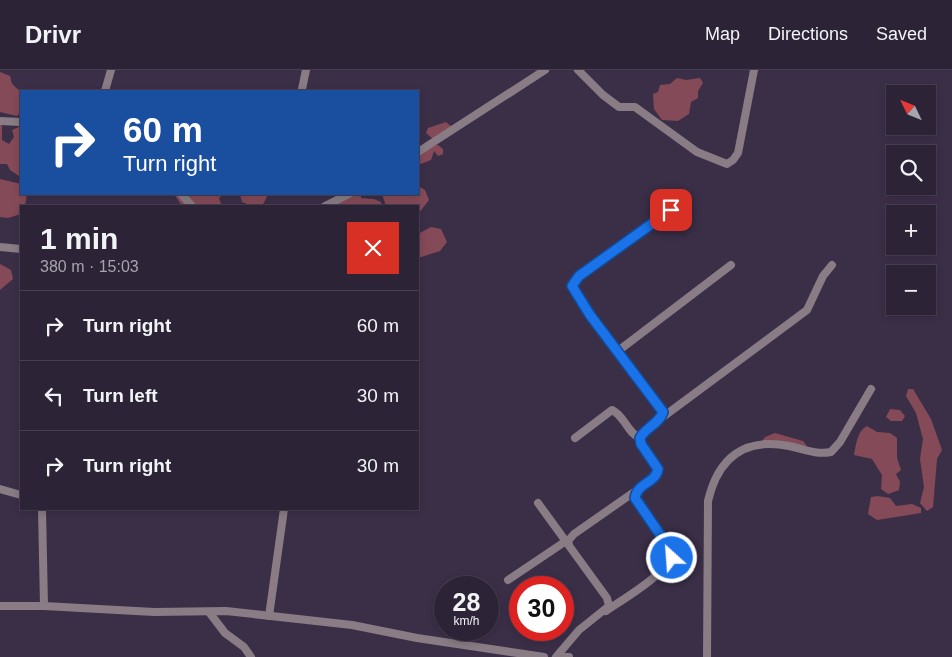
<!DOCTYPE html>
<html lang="en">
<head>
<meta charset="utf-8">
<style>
	:root { --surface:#2c2336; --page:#342b3e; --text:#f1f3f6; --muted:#a6a4ad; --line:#484051 }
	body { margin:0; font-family:Arial,sans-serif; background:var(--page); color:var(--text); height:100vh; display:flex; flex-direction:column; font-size:19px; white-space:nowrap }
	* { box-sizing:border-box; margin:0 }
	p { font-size:16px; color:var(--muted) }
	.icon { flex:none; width:28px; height:28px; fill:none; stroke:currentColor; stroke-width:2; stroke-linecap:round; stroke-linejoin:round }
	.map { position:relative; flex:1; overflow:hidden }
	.sheet { position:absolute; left:20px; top:135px; width:399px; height:305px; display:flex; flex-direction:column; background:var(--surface); border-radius:0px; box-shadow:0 2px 8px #0003,0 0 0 1px var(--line) }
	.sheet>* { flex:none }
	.hud { position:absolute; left:20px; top:20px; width:399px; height:105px; border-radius:0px; box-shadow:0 2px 8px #0003,0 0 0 1px var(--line); background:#1a4fa0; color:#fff; overflow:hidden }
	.needle { width:32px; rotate:313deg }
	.buttons { position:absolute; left:886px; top:15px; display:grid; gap:10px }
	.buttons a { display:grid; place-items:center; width:50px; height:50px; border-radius:0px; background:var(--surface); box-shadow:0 2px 8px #0003,0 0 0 1px var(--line); font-size:25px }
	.speed { position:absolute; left:434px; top:506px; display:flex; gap:10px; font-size:25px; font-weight:700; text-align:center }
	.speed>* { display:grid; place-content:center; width:65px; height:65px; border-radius:50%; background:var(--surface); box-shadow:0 2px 8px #0003,0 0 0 1px var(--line); line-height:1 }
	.speed small { font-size:12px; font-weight:400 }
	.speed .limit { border:8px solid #d22; background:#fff; color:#111 }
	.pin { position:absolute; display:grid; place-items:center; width:42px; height:42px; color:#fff; margin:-21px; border-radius:10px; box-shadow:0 2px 8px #0006 }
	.me { position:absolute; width:55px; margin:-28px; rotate:334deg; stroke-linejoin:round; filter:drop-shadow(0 0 4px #0008) }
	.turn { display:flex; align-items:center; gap:18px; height:105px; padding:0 20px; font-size:22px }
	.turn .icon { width:65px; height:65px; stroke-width:2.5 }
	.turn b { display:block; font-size:35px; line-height:42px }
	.round { display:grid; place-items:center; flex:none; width:52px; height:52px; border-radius:0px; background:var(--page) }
	.head { display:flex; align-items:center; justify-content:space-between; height:85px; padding:0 20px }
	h1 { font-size:30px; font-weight:700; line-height:38px }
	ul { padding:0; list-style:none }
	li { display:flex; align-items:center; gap:15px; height:70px; padding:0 20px; border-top:1px solid var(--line) }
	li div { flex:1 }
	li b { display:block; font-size:19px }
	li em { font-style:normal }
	header { display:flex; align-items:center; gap:30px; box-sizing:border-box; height:70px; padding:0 25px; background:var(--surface); border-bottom:1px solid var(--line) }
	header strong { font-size:24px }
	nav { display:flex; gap:28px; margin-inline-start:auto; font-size:18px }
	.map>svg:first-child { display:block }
	.forest { fill:#854a58 }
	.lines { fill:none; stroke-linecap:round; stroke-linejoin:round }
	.street { stroke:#897c85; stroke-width:8 }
	.route-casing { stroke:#114b97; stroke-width:12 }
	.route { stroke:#1a73e8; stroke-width:9 }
</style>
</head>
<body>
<header>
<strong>Drivr</strong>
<nav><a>Map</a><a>Directions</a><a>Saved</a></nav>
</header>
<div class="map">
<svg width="952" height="587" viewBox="0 0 952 587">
	<rect width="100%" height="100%" fill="#3b2f48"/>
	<!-- forest -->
	<g class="forest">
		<path d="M0,2L10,6L12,14L21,22V42L17,46L0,42Z"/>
		<path d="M677,8L686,10L700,8L703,13L698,21V28L691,32L689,44L678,51L662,50L654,39L653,24L658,22L660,15L670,14Z"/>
		<path d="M446,52L452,57L433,69L426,63L428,58Z"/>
		<path d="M0,54H2V70L9,74L14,67L12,60L21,56V105L19,106L10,100L7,94H0Z"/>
		<path d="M427,75H438L443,79V84L438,86L434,81L431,90L418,95V80Z"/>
		<path d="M0,109L21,114V124H27L25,136H21V144L8,148L0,147Z"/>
		<path d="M418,116L425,120L429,130L419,143L418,136H386L382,124H418Z"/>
		<path d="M174,124H224L219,128L221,134L219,136H182Z"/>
		<path d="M240,124H267L268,125L262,136H252L242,132Z"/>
		<path d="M339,124H361V128L374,129L381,132V136H319Z"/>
		<path d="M431,157L441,159L447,172L440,181L418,188V164Z"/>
		<path d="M0,194L11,200L13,209L0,220Z"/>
		<path d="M908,319H913L931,349L942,380L937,389L933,437L927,441L920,433L924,417L920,389L923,369L916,343L906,326Z"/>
		<path d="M890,339L900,340L905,346L902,351H891L886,347Z"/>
		<path d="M867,356L877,362L890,363L897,368V388L901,400L896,404L900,412L899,420L888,424L881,419L882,405L872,389L854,385C856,375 857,361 867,356Z"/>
		<path d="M775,363L803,371L807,376L804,378L759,375L765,367Z"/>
		<path d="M878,426L890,428L896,436L912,434L921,438V443L877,450L868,444L871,427Z"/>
	</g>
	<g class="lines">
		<!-- street -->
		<g class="street">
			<path d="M578,0L603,25L619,37H635L697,82L727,94L733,90L738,83L754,0"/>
			<path d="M302,19L306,0"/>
			<path d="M105,21L111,0"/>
			<path d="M0,51L21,52"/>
			<path d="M418,82L545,0"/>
			<path d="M181,124L192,136"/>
			<path d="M325,136L349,124"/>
			<path d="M0,177L21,179"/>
			<path d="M618,281L731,195"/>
			<path d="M661,348L663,342L590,245L572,216L579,205L671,140"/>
			<path d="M575,368L612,340C625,346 627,363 640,368"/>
			<path d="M0,419L21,425"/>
			<path d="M538,433L607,528L609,536L579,560L556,587"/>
			<path d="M42,439L44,536"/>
			<path d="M569,475L568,471L574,464L637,420"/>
			<path d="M508,510L566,471"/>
			<path d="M0,536H44L154,542L226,541L352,555L417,568L544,587"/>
			<path d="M606,541C623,529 671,502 672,482L635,428C637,413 656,413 658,399L641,374L640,368L644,361L807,240L823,206L832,195"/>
			<path d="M209,542L225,563L244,577L251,587"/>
			<path d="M269,546L284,439"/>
			<path d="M564,587H569"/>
			<path d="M707,587L708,431C718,388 744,367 789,376C803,379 816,385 831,382L840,372L871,319"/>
		</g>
	</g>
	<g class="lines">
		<!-- route casing -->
		<g class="route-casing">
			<path id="route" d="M671,140L579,206L572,216L590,245L663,342C659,354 646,357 640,368L641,374L658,399C656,413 637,413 635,428L672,482V488"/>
		</g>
		<!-- route -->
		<use href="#route" class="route"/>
	</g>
</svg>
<div class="buttons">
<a><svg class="needle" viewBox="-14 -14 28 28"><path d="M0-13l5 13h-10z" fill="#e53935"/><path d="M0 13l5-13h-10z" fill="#a6a4ad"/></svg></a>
<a><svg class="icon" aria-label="search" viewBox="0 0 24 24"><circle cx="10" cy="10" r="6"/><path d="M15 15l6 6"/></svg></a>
<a>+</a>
<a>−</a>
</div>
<div class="speed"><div>28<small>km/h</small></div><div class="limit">30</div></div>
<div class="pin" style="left:671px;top:140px;background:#d93025"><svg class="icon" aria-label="arrive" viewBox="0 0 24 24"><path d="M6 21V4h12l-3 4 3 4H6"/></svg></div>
<svg class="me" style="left:672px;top:488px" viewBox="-20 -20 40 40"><circle r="17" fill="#1a73e8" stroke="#fff" stroke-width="3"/><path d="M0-11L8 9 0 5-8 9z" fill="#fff"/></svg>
<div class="hud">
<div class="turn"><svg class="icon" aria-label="right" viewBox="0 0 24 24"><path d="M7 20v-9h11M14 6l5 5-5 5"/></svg><div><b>60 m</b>Turn right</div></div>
</div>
<section class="sheet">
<div class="head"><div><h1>1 min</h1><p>380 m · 15:03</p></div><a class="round" style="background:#d93025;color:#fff"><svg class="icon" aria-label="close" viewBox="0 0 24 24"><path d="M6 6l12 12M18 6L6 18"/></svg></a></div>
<ul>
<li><svg class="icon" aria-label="right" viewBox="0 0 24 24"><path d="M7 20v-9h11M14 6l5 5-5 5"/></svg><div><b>Turn right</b></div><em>60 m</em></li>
<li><svg class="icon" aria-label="left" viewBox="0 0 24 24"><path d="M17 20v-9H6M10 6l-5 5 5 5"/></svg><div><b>Turn left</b></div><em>30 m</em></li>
<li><svg class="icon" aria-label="right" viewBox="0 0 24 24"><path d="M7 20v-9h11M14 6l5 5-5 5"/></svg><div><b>Turn right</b></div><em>30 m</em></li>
</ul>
</section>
</div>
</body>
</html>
